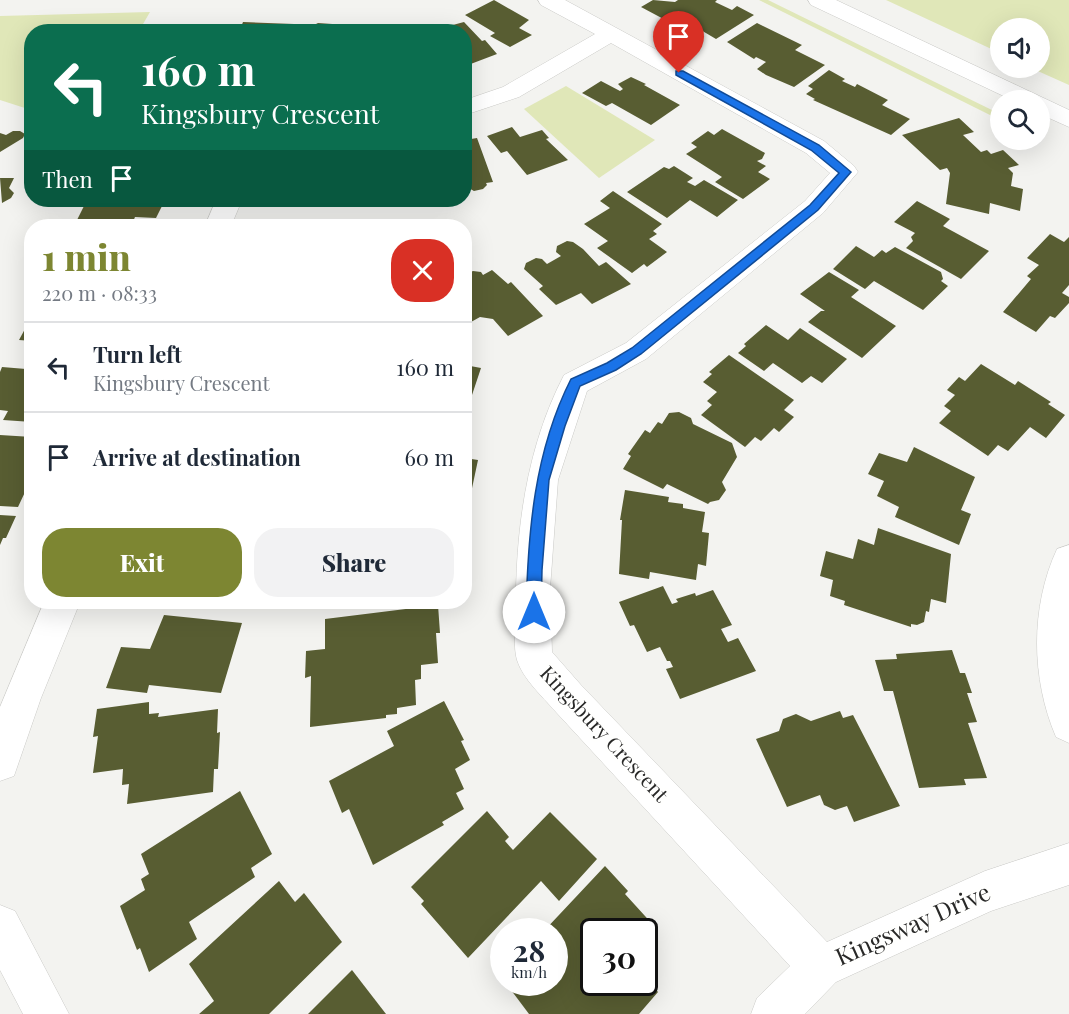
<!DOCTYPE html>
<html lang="en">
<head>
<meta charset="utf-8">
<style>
	:root { --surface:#fff; --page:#f2f2f3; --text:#1f2937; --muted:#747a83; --line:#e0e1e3; --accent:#7d8632 }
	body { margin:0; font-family:"Playfair Display",serif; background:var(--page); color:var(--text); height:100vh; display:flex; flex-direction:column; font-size:22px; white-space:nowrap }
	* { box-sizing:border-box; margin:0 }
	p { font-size:20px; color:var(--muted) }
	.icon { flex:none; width:33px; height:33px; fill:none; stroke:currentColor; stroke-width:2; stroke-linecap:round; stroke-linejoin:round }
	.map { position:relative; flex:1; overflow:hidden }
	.side { position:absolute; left:24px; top:219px; width:448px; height:390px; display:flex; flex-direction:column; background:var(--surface); border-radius:24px; box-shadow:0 6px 24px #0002 }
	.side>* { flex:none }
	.banner { position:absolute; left:24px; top:24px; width:448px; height:183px; border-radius:24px; box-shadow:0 6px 24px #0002; background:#0b6e4f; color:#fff; overflow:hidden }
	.buttons { position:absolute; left:990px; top:18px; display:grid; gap:12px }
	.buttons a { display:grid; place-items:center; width:60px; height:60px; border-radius:50%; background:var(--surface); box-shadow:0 6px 24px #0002; font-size:30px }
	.speed { position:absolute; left:490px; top:918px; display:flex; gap:12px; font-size:30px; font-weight:700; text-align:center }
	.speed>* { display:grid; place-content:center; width:78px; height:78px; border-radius:50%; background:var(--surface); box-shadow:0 6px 24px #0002; line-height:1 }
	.speed small { font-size:15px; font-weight:400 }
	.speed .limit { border:3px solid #111; border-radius:9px; background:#fff; color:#111 }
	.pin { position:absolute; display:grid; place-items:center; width:51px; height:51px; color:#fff; margin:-62px -26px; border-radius:50% 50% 50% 0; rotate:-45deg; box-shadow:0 0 6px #0007 }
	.pin .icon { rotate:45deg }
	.me { position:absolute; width:66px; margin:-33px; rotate:0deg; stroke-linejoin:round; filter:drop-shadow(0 0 4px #0008) }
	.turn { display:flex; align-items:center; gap:21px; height:126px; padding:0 18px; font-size:27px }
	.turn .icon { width:78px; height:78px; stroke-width:2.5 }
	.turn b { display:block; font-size:42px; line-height:51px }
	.then { display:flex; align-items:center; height:57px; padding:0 18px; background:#0003; gap:12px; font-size:22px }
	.round { display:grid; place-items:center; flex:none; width:63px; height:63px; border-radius:24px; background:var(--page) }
	.headline { display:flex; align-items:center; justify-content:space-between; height:102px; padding:0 18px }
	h1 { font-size:36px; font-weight:800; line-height:45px; color:var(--accent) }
	.cta { display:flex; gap:12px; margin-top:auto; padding:12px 18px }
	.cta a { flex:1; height:69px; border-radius:24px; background:var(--accent); color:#fff; font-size:24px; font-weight:800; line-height:69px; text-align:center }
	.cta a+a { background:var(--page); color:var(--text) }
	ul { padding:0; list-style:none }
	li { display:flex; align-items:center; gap:18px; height:90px; padding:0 18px; border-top:2px solid var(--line) }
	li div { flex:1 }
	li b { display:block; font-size:22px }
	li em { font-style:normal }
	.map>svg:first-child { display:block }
	.green { fill:#e0e7b8 }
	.building { fill:#585d32 }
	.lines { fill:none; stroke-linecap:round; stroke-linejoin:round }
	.minor-casing { stroke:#cacac7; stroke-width:1 }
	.minor { fill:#fff; fill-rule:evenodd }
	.route { fill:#1a73e8; stroke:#114b97; stroke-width:1.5 }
	.labels { text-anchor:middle; stroke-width:6; stroke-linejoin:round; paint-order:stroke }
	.street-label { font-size:20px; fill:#292928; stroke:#fffffe }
	.near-street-label { font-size:24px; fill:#292928; stroke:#fffffe }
</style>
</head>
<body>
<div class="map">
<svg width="1069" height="1014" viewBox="0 0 1069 1014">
	<rect width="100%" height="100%" fill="#f3f3f0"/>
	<!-- green -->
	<g class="green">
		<path d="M759,0H768L1000,114V120Z"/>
		<path d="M886,0H1069V85L1031,68H1040V28H1000V53Z"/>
		<path d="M150,12L139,31L32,32L31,110L0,100V16Z"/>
		<path d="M566,86L655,140L599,178L524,109Z"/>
	</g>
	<!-- building -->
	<g class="building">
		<path d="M494,0L529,20L519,28L532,35L510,47L490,36L495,33L465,15Z"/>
		<path d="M653,0L675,2L678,0H717L715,2L732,10L737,6L754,15L716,39L689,23L686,24L679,20L671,23L641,7Z"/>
		<path d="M243,22L294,24L291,32H206L208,27H241Z"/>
		<path d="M464,22L482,41L485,40L497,54L468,65L465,61V32H453L449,26Z"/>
		<path d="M318,23L361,26L365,27L364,32H312L314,25Z"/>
		<path d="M757,23L802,45L795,50L825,65L794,87L766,75L757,69L766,62L756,57L754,59L727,42Z"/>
		<path d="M829,70L845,79L842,81L855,87L857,84L888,100L882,105L910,119L891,135L813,100L815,99L806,94L813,89L808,86Z"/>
		<path d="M631,77L646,84L644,85L680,105L651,125L612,103L606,106L582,93L601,81L620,91L623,89L618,84Z"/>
		<path d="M959,118L974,132L963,135L981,152L987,150L991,154L1003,150L1019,165L1008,168L1013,173L1011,186L1023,189L1020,211L990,203L989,214L946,204L950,173L947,168L940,170L902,135Z"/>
		<path d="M512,127L520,137L542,130L549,138L546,139L568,160L527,175L507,151L501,153L487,136Z"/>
		<path d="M722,129L765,153L762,159L757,161L766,166L758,172L770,179L743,199L715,182L722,177L686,154L697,147L691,143L708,131L714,135Z"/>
		<path d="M13,131H20L25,134L23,138L0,152V133L6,135Z"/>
		<path d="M477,138L493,182L486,183L487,185L483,189L474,191L465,186V140Z"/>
		<path d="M674,166L693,178L687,182L695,186L704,180L738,200L717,217L690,200L667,218L627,192L664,167L669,169Z"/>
		<path d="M0,178H14L9,188L14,193L11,198L2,203Z"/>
		<path d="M613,191L662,224L653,231L657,234L649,239L667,252L647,267L644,264L632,273L597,248L608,241L584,224L610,208L600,201Z"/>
		<path d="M87,200H165L156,218L135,217L132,224L125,223L124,226H74Z"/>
		<path d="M297,200H322L320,204L296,203Z"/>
		<path d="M917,201L950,219L943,226L989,251L961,279L906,248L913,241L911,237L915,233L894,222Z"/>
		<path d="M278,221L313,223L312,226H273Z"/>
		<path d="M1050,234L1064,242L1069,237V285L1062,293L1069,297V303L1055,318L1050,316L1036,332L1003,312L1031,279L1027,276L1039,265L1027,258Z"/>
		<path d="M567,241L573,242L583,249L599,266L606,262L631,284L592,304L581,293L556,305L539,289L543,286L524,269L526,263L536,258L542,259L547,264L561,256L556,252L557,246Z"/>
		<path d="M856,246L874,257L882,250L886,253L895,247L941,272L943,279L941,281L948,286L923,310L874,281L865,289L833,269Z"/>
		<path d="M492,270L508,284L511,282L543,316L508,336L493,319L480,317L471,322L472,326L465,333L466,274L473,271L481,272L483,275Z"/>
		<path d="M829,272L859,290L851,297L896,326L862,358L808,322L821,311H825L800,294Z"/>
		<path d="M32,316V341L19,340Z"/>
		<path d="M766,325L788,340L800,328L847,359L822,383L811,376L802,383L773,363L764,371L738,353L746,346L744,344Z"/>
		<path d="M729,355L794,400L784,410L794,417L779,432L774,428L761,441L755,437L745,447L701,415L712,405L707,401L717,392L703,382L712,374L709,372Z"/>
		<path d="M32,358V422L3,420L8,411L0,410V372L2,367L26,369Z"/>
		<path d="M981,364L1015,385L1018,381L1051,402L1048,404L1065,415L1046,438L1030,427L1008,451L998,445L988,456L939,423L951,411L944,406L955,395L947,390L959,377L965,381Z"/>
		<path d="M465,365L481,368L465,416Z"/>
		<path d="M679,412L691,418L693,424L732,443L737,457L722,482L726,490L719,500L710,502L708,504L667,484L663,489L623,469L631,456L628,454L645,430L650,433L658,422L662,424L669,413Z"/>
		<path d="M0,435L32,437V453L28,461H32V487L30,491L26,490L18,507L0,506Z"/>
		<path d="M914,447L975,477L961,510L971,514L959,545L895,517L899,507L877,496L884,481L868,474L879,453L907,462Z"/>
		<path d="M465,458L478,460L468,507H465Z"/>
		<path d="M625,490L669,497L668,502L683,504V508L705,512L702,532L709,533L706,566L698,564L696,580L650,572L649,579L619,574L622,520H620Z"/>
		<path d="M0,515L16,516L6,538H3L0,545Z"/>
		<path d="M878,528L951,554L946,603L931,599L929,612L926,611L924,622L917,625L911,624V627L844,605L845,601L830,596L833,580L820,576L826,551L853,559L858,539L874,545Z"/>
		<path d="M663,586L672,604L678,602L676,599L695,593L696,596L713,590L732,625L721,629L728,642L738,638L756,671L680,699L666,669L673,667L670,661H667L660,647L647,652L634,625L630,626L619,602Z"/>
		<path d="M438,605L440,633H436L438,663L421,665V679L415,680L416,705L397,708V714L386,715V718L310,727L311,676L305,678L306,651L325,649V619Z"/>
		<path d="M164,615L242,623L221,693L149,685L147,693L106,688L121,647L150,649Z"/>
		<path d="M952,650L960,673H965L972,693H967L977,722L968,723L987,778L964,779L966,785L919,788L893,691H884L875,660L897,659L896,654Z"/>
		<path d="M444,701L464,740L461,741L470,760L455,769L464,789L456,793L464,809L442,822L444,825L373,865L349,809L342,813L329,781L394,746L387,731Z"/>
		<path d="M149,702V714L159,713L158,717L218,709L217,733L220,732L218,769H214L213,792L127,804L129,784L122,785L123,769L93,773L98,736L93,737L97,709Z"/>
		<path d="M840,711L843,718L853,715L900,806L854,822L847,806L835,810L824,805L820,795L787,807L756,739L779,731L783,719L796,714L811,721Z"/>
		<path d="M240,791L272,854L251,868L255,877L189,922L197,939L149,972L140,948L137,950L120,906L145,890L141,879L149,874L141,854Z"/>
		<path d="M487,811L509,837L505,841L513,850L550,812L597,859L559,901L541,881L468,958L421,904L424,901L411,887Z"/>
		<path d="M605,866L628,891L625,894L655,927L645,938V932H594V982H645V978L658,992L639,1014H529L505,982H555V932H543Z"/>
		<path d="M279,881L295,902L304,893L342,942L269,1014H199L214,1001L189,964Z"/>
		<path d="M352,970L386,1014H308Z"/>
	</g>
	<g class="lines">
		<!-- minor casing -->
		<g class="minor-casing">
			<g id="minor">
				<path d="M538,0H565L824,141L854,166L858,172L823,213L646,359L587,391L558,480L550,589L552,652L581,685L827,942L985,871L1069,843V885L991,911L836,982L805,1014H751L757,998L790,966L555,711C542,696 523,679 517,660C513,647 516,628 516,614C515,533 526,448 564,375L626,343L805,201L830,173L806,153L611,43L519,97L465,115V100L503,87L595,34L541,5Z"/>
				<path d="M808,0H836L1069,110V127L1040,114V100H1012L811,5Z"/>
				<path d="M216,200H242L231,226H205Z"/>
				<path d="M1069,545V743L1056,737C1031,679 1030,607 1057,549Z"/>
				<path d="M44,602H80L41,698L14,776L0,781V707Z"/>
				<path d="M0,905L15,911L69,1014H23L0,970Z"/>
			</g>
		</g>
		<!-- minor -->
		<use href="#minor" class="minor"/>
	</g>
	<!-- route -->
	<path class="route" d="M676,71H683L819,145L851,172L818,210L641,354L616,370L580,386L565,426L549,480L542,570L541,612L539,617L534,619L529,617L526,612C528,532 534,452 571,379L607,363L632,348L810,205L839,173L811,150L676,75Z"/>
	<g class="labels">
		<!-- street labels -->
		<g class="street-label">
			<text transform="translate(604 734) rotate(47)" y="7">Kingsbury Crescent</text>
		</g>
		<!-- near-street labels -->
		<g class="near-street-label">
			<text transform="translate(913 925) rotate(-24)" y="8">Kingsway Drive</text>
		</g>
	</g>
</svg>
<div class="buttons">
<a><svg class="icon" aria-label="sound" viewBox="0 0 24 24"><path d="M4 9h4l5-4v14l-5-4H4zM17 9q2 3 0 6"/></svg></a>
<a><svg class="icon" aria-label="search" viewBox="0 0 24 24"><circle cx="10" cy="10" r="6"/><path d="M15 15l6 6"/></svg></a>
</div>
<div class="speed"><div>28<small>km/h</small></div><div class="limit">30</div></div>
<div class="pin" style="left:679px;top:73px;background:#d93025"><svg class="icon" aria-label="arrive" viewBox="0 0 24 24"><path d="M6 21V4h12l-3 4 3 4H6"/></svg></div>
<svg class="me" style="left:534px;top:612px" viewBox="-20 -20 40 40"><circle r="19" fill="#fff"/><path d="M0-13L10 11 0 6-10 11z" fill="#1a73e8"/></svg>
<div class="banner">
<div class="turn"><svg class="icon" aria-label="left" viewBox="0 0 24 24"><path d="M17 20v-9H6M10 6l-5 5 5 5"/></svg><div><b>160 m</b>Kingsbury Crescent</div></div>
<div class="then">Then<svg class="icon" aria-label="arrive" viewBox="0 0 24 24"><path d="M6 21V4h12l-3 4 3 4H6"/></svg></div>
</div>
<section class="side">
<div class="headline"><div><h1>1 min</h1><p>220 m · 08:33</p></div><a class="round" style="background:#d93025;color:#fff"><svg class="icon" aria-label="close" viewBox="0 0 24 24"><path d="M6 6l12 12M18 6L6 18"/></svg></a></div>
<ul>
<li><svg class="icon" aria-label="left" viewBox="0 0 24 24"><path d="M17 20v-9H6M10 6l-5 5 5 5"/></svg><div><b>Turn left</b><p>Kingsbury Crescent</p></div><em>160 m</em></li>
<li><svg class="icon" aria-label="arrive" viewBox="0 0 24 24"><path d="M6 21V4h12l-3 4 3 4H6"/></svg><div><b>Arrive at destination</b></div><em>60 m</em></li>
</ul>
<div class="cta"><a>Exit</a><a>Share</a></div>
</section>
</div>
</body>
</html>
